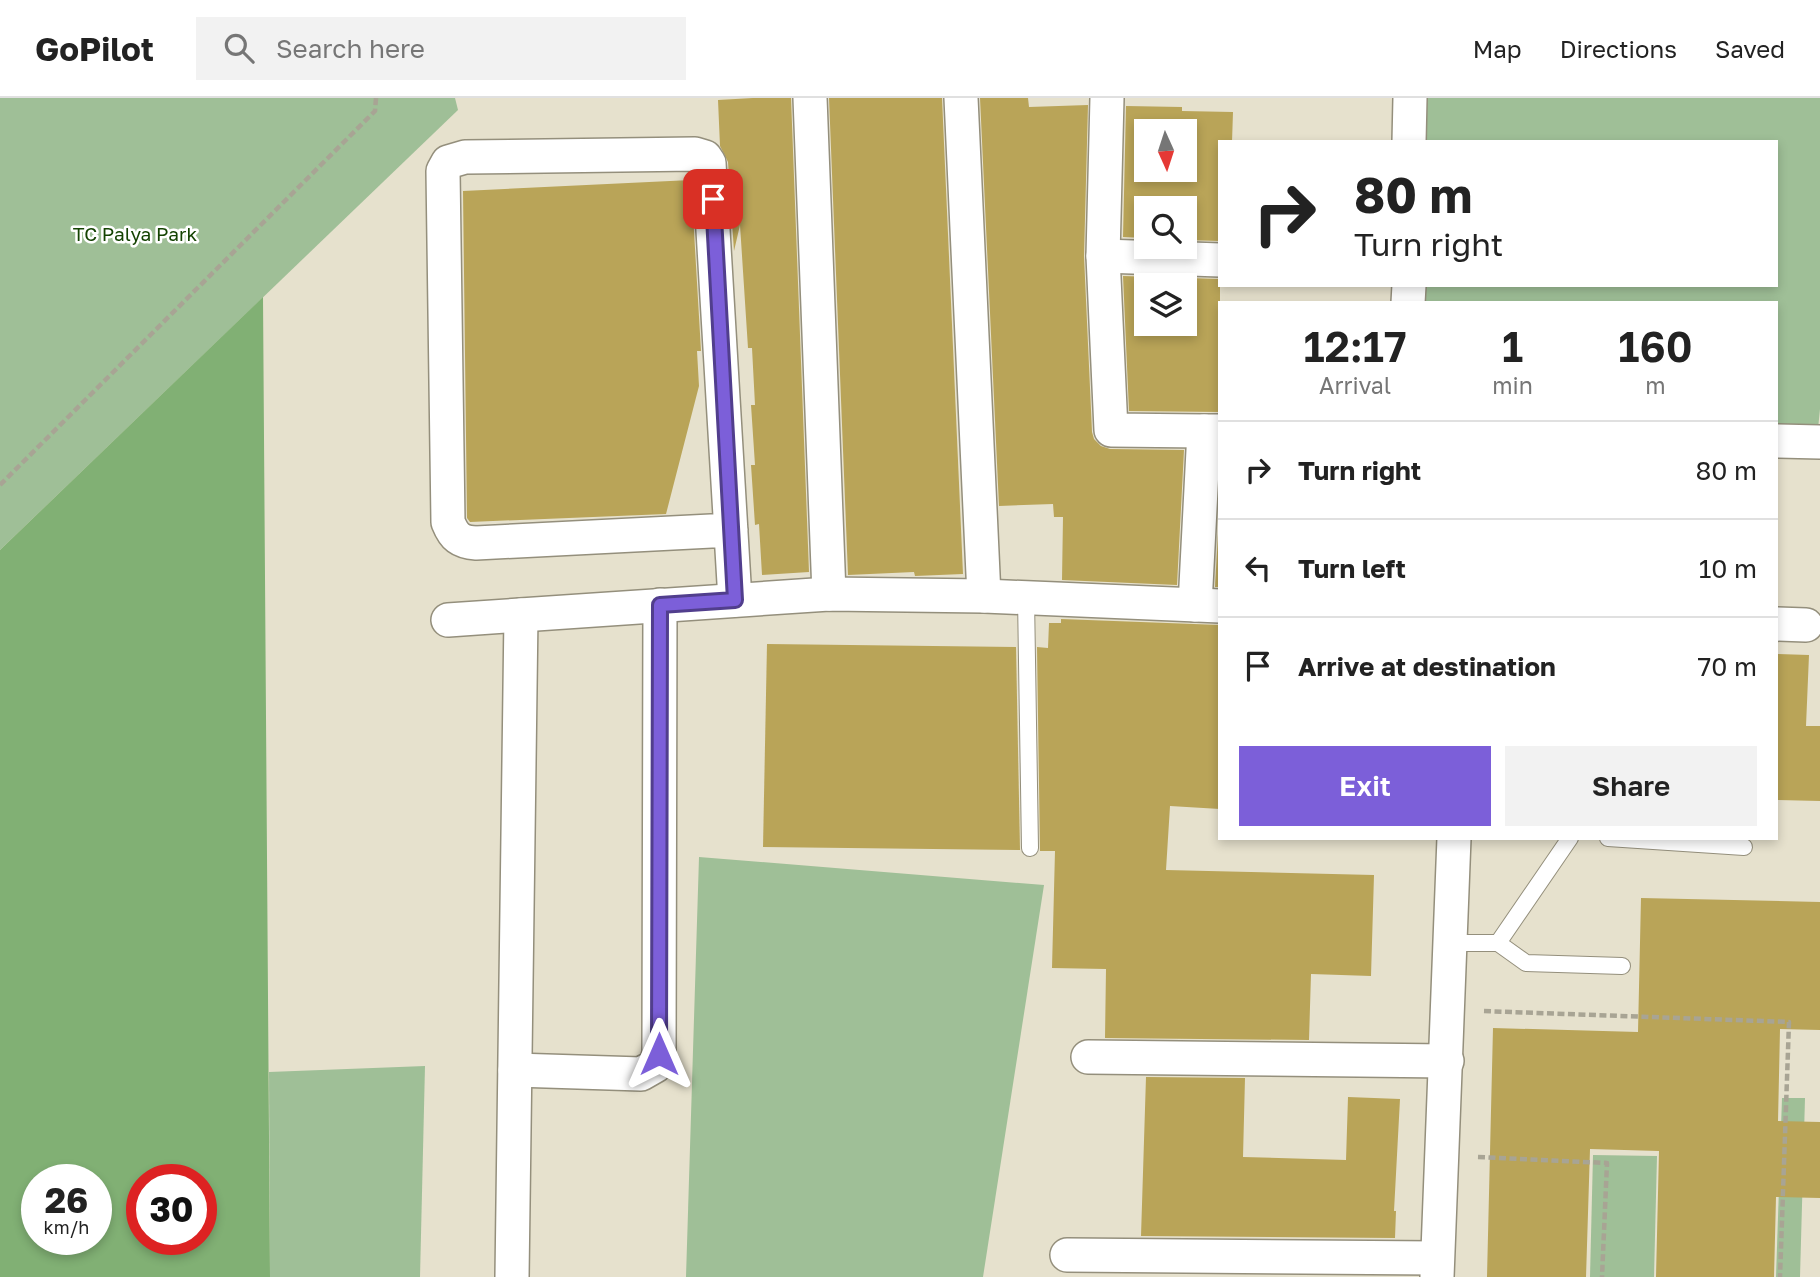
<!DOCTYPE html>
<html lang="en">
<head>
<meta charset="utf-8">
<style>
	:root { --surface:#fff; --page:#f2f2f2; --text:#222; --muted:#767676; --line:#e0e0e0; --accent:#7c5fd9 }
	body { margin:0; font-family:"Golos Text",sans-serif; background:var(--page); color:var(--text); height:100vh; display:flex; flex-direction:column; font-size:26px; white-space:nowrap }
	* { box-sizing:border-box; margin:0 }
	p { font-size:23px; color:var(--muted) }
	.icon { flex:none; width:38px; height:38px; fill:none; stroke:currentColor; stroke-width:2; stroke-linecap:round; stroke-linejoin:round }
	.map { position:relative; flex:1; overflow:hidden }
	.panel { position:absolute; left:1218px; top:203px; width:560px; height:539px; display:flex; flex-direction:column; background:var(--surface); border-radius:0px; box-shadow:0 4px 10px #0003 }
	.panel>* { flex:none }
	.top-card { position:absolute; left:1218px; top:42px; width:560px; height:147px; border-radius:0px; box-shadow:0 4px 10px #0003; background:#fff; color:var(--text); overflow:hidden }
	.needle { width:46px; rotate:177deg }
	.controls { position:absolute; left:1134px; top:21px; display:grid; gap:14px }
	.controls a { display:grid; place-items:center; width:63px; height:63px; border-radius:0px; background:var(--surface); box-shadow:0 4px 10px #0003; font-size:35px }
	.speed { position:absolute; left:21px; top:1066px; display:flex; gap:14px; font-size:35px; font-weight:700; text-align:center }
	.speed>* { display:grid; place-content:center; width:91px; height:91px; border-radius:50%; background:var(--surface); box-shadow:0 4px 10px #0003; line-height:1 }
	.speed small { font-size:18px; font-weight:400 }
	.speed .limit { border:10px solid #d22; background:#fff; color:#111 }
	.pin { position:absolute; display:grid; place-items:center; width:60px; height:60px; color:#fff; margin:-30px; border-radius:14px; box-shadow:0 4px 10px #0006 }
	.me { position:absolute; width:77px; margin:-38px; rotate:0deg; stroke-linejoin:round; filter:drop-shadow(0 0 5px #0008) }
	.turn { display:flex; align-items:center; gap:24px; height:147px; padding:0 21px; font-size:32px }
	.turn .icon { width:91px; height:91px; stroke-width:2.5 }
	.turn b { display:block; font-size:49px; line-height:60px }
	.eta { display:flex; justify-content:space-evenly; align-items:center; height:119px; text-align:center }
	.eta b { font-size:42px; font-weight:600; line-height:49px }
	.button { display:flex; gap:14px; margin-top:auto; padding:14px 21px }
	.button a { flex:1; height:80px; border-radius:0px; background:var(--accent); color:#fff; font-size:28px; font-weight:600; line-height:80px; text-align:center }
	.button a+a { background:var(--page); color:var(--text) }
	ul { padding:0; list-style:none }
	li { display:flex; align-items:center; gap:21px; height:98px; padding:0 21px; border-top:2px solid var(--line) }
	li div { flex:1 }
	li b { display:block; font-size:26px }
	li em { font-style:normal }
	header { display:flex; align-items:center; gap:42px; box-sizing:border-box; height:98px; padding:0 35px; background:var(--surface); border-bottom:2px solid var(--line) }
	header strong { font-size:33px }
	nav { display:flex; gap:38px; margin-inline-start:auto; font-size:24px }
	.search { width:490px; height:63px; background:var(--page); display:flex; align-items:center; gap:18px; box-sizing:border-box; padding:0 24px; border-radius:0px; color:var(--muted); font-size:26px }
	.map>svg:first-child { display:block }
	.green { fill:#9fbf97 }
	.forest { fill:#81b074; fill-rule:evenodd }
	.building { fill:#b9a458; fill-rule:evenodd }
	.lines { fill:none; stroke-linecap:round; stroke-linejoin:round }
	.service-casing { stroke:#948f7c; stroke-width:18 }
	.minor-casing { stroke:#948f7c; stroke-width:36 }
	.path { stroke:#a8a494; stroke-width:4.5; stroke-dasharray:7 3.5; stroke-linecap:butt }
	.service { stroke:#fff; stroke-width:16 }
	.minor { stroke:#fff; stroke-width:33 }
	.route-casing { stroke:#513e8d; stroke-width:18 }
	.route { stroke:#7c5fd9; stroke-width:12 }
	.labels { text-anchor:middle; stroke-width:5; stroke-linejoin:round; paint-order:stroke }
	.park-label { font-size:19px; fill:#144302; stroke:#fff }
</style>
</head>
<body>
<header>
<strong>GoPilot</strong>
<div class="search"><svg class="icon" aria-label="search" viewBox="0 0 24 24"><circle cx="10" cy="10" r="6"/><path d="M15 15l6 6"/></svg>Search here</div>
<nav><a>Map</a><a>Directions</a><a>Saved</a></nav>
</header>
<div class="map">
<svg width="1820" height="1179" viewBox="0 0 1820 1179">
	<rect width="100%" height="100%" fill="#e6e1cd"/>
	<!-- green -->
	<g class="green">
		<path d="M0,0H455L458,12L0,452Z"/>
		<path d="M1425,0H1820V311L1818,331L1776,330V205H1419L1420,187H1776V44H1424Z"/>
		<path d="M699,759L1044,787L983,1179H686Z"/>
		<path d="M425,968L420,1179H270L269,974Z"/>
		<path d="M1782,1000H1805L1800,1179H1776Z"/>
		<path d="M1593,1057L1657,1058L1654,1179H1590Z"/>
	</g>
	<!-- forest -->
	<path class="forest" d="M263,199L270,1179H0V452ZM37,1082H96V1141H37ZM142,1082H201V1141H142Z"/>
	<!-- building -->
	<g class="building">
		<path d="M753,0H791L809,474L762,477L759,426L755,427L751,367H755L751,307H755L752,250H748L740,127L734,153L728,64L720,48L718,2Z"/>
		<path d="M829,0H942L963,476L915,478L914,474L848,477Z"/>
		<path d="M980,0H1028L1029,9L1088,7L1084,158L1092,334L1094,341L1101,348L1110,351L1184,352L1177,487L1062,482L1063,419H1054L1053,406L999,408Z"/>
		<path d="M1126,8L1182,9V13L1233,14L1232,44H1220V143L1185,142V110H1146V140L1123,139ZM1146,33H1185V72H1146Z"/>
		<path d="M691,82L701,253H697L699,288L666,416L470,424L467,420L463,93Z"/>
		<path d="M1123,178L1220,181V314L1129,313ZM1146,187H1185V226H1146Z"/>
		<path d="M1220,401V489H1215Z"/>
		<path d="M1061,521L1220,527V711L1170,708L1166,772L1374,777L1371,878L1311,876L1309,942L1105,940L1106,871L1052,870L1055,753H1040L1037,549L1048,550L1049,525H1061Z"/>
		<path d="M767,546L1016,549L1020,752L763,749Z"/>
		<path d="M1776,556L1809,557L1806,628H1820V703L1776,702Z"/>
		<path d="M1641,800L1820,804V932L1780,931L1778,1023L1820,1024V1100L1776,1099L1774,1179H1656L1659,1053L1590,1051L1586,1179H1487L1493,930L1638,934Z"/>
		<path d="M1146,979L1245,980L1243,1059L1346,1062L1348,999L1400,1001L1394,1113H1396L1395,1140L1141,1138Z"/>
	</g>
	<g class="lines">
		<!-- service casing -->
		<g class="service-casing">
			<g id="service">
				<path d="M1026,500L1030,750"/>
				<path d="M1608,740L1744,749"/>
				<path d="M1450,845H1498L1526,865L1622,868"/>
				<path d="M1498,845L1570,740"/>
			</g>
		</g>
		<!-- minor casing -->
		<g class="minor-casing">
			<g id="minor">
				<path d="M810,0L829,496"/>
				<path d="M961,0L984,498"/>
				<path d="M1107,0L1103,158L1111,332L1204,333"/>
				<path d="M1409,44L1410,0"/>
				<path d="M1103,158L1220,162"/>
				<path d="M1408,205L1409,187"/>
				<path d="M1776,343L1820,344"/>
				<path d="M731,432L476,445C460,444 454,439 448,424L443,73L448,64L465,59L695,56L705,59L709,65L735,502"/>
				<path d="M1195,507L1204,333H1220"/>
				<path d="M448,522L829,496L984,498L1220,508"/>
				<path d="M1776,526L1806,527"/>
				<path d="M1088,959L1447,963"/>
				<path d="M515,972L641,976L655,968L659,956L660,507"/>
				<path d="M1067,1157L1437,1160"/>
				<path d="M512,1179L521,517"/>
				<path d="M1437,1179L1454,740"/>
			</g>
		</g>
		<!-- path -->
		<g class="path">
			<path d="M0,387L375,13L376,0"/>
			<path d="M1484,913L1789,924L1780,1179"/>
			<path d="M1478,1059L1607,1065L1602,1179"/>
		</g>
		<!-- service -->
		<use href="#service" class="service"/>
		<!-- minor -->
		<use href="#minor" class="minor"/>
	</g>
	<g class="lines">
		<!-- route casing -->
		<g class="route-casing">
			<path id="route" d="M659,956L660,507L735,502L713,101"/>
		</g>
		<!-- route -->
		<use href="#route" class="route"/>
	</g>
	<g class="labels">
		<!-- park labels -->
		<g class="park-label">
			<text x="135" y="143">TC Palya Park</text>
		</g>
	</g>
</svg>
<div class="controls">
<a><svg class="needle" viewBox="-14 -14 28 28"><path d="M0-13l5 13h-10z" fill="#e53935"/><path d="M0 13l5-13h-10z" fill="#767676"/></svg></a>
<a><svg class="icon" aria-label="search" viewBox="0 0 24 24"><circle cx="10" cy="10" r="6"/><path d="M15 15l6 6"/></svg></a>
<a><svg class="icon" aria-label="layers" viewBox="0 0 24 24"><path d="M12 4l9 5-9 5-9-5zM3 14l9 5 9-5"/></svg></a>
</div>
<div class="speed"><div>26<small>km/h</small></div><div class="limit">30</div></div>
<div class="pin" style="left:713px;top:101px;background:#d93025"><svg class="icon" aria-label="arrive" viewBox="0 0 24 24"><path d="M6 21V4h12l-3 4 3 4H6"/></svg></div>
<svg class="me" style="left:659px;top:956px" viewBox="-20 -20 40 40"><path d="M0-17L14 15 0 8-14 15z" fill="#7c5fd9" stroke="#fff" stroke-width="4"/></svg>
<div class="top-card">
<div class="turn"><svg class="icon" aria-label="right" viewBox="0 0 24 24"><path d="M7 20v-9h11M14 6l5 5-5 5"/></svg><div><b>80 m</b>Turn right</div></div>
</div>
<section class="panel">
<div class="eta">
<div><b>12:17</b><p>Arrival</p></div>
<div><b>1</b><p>min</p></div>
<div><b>160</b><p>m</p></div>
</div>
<ul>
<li><svg class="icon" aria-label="right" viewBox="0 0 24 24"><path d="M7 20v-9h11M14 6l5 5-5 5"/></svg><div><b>Turn right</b></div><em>80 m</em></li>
<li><svg class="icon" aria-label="left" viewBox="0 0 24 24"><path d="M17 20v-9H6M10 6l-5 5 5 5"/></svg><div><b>Turn left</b></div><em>10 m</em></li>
<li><svg class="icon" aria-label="arrive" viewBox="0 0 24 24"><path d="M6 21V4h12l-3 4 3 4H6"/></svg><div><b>Arrive at destination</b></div><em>70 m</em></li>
</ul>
<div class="button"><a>Exit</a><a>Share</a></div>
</section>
</div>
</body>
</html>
